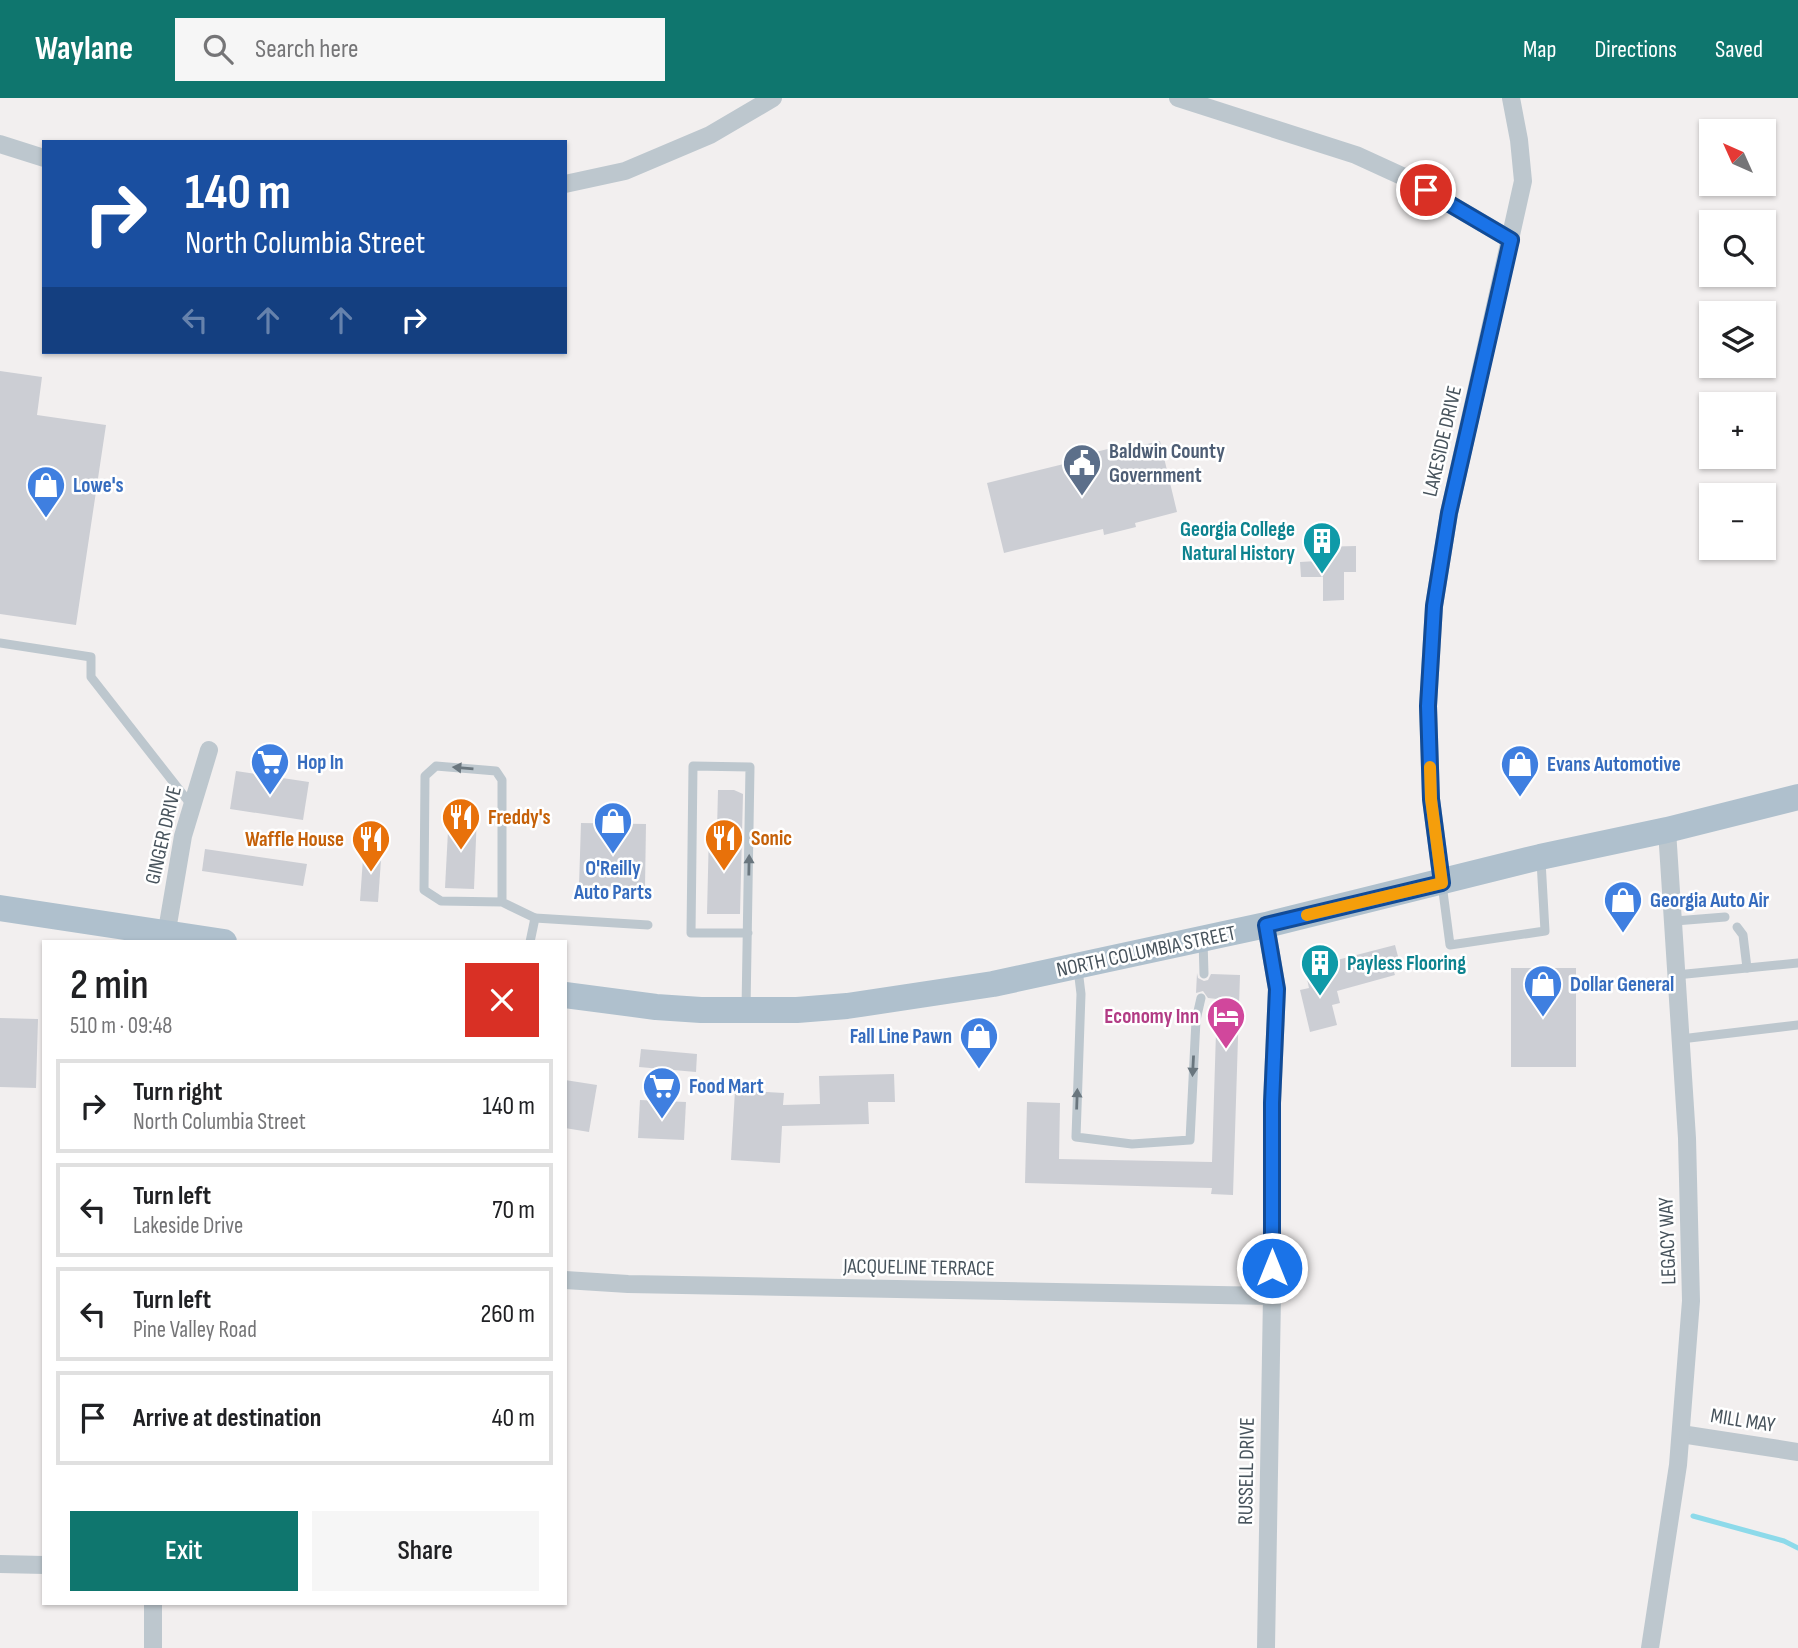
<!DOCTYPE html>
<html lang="en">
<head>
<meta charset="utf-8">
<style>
	:root { --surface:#fff; --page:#f6f6f6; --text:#202124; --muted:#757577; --line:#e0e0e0; --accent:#0f766e }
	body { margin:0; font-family:"Sofia Sans Condensed",sans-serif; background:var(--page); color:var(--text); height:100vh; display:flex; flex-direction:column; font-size:26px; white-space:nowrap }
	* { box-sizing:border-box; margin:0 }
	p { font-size:23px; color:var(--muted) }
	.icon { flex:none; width:38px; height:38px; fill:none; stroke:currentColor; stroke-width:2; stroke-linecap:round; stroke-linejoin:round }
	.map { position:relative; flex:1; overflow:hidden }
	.side { position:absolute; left:42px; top:842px; width:525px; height:665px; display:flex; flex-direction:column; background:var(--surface); border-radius:0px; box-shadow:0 2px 5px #0004 }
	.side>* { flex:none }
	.top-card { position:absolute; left:42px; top:42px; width:525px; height:214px; border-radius:0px; box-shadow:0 2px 5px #0004; background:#1a4fa0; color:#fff; overflow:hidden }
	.needle { width:46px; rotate:315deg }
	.controls { position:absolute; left:1699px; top:21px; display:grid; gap:14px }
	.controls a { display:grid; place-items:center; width:77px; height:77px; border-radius:0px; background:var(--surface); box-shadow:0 2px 5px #0004; font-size:35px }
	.pin { position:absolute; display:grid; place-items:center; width:60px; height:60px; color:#fff; margin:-30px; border:4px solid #fff; border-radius:50%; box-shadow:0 2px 7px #0007 }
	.me { position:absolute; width:77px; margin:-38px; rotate:0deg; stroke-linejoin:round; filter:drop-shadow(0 0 5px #0008) }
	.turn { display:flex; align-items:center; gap:24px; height:147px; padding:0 28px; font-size:32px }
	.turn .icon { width:91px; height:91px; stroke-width:2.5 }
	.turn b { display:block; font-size:49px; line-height:60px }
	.lanes { display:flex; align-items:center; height:66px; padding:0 28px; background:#0003; justify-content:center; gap:35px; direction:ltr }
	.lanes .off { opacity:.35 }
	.round { display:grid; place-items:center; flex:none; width:74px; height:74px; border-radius:0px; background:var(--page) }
	.overview { display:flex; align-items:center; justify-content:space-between; height:119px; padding:0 28px }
	h1 { font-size:42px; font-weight:600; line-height:52px }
	.action { display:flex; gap:14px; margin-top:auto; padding:14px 28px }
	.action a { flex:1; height:80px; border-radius:0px; background:var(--accent); color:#fff; font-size:28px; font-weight:600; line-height:80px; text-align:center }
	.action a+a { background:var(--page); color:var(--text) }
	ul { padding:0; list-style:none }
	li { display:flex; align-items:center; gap:21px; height:94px; margin:0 14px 10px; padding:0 14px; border:4px solid var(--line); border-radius:0px }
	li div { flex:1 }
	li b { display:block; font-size:26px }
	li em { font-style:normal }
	header { display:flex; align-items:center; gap:42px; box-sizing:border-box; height:98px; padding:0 35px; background:var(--accent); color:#fff }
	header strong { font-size:33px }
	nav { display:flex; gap:38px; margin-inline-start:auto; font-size:24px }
	.search { width:490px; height:63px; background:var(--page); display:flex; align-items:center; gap:18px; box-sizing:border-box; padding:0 24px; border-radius:0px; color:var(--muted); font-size:26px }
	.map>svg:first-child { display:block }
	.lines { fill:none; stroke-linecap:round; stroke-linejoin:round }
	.stream { stroke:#8ddaea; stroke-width:5 }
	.building { fill:#ccced4 }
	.service { stroke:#bdc7ce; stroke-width:9 }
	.minor { stroke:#bdc7ce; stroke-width:18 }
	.primary { stroke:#afc0cd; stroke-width:26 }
	.oneway { fill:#6a767e }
	.route-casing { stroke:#114b97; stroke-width:18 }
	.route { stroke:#1a73e8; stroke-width:12 }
	.slow { stroke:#f59e0b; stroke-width:12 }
	.labels { text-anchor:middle; stroke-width:5; stroke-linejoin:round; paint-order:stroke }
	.street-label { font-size:21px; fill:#47535c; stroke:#fff }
	.service-label { font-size:21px; font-weight:bold; fill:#4e5e75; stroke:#fff; text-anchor:start }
	.shop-label { font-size:21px; font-weight:bold; fill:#366cbe; stroke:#fff; text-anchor:start }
	.culture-label { font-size:21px; font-weight:bold; fill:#0d838f; stroke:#fff; text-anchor:end }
	.food-label { font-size:21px; font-weight:bold; fill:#c56008; stroke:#fff; text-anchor:start }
	.hotel-label { font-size:21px; font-weight:bold; fill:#b23c85; stroke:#fff; text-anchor:end }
</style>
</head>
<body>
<header>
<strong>Waylane</strong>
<div class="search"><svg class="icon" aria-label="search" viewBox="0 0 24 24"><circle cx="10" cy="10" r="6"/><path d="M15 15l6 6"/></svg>Search here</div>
<nav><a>Map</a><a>Directions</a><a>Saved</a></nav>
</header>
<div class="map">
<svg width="1798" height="1550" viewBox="0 0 1798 1550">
	<rect width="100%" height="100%" fill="#f2efef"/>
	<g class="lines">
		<!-- stream -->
		<path class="stream" d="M1693,1418L1784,1443L1798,1450"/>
	</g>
	<!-- building -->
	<g class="building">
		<path d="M0,273L42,279L37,317L106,327L76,527L0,516Z"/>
		<path d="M1160,343L1177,414L1135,425L1136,429L1104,437L1103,431L1004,455L987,385L1080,362L1079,358L1112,350L1113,354Z"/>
		<path d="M1356,448V474H1344V502L1323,503V479H1301L1300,464L1317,463V449Z"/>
		<path d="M236,673L309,684L303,722L230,711Z"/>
		<path d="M718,692H734L743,696L740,816H707L709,732H717Z"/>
		<path d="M449,714L477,716L474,791L445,790Z"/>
		<path d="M581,725L646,726L645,789L579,788Z"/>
		<path d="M364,746L382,748L378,804L360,803Z"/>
		<path d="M205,751L307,766L303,788L202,773Z"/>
		<path d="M1395,847L1400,866L1392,868L1395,877L1337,893L1340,905L1332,907L1337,927L1310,934L1300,892L1309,890L1304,867L1336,859L1337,862Z"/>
		<rect x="1511" y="870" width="65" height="99"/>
		<path d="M1197,875L1198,880L1204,883L1208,882L1211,876L1240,877L1233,1097L1211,1096L1212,1090L1025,1085L1027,1004L1060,1005L1059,1061L1212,1064L1217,901L1208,900L1203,893L1196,895Z"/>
		<path d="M0,920L38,921L36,990L0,989Z"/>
		<path d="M641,951L697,956L696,974L639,969Z"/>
		<path d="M894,976L895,1004H868L869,1026L782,1028L780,1065L731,1062L735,992L784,995L783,1007L820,1006L819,978Z"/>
		<path d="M565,982L597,987L589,1034L565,1030Z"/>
		<path d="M640,1002L686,1004L684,1042L638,1040Z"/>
	</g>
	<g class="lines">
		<!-- service -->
		<g class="service">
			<path d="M0,545L91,559V579L192,708"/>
			<path d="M1442,786L1450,847L1545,833L1541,763"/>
			<path d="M502,804V682L496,673L436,668L425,678L424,792L441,803L502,804L535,820"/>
			<path d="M1675,823L1725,819"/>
			<path d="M1737,829L1743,837L1747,870"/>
			<path d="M1203,842L1204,876"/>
			<path d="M530,844L535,820L648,827"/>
			<path d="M1078,871L1081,896L1076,1039L1132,1046L1190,1042L1196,922L1201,900"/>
			<path d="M1676,877L1798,865"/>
			<path d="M746,911L750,669L693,668L691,835H748"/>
			<path d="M1681,941L1798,927"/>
		</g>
		<!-- minor -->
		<g class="minor">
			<path d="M1178,0L1356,57L1404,79L1511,142"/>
			<path d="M0,46L44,60"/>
			<path d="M565,86L625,73L710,37L773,0"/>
			<path d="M1442,785L1431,701L1428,608L1434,508L1449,415L1523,83L1519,42L1511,0"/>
			<path d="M165,844L183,738L209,652"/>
			<path d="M565,1182L628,1186L1272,1198"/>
			<path d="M1681,1336L1798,1354"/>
			<path d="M0,1466L44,1467"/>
			<path d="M153,1505V1550"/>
			<path d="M1266,1550L1272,1198V1005L1277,891L1266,827"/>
			<path d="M1650,1550L1678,1367L1691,1203L1687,1040L1667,732"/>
		</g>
		<!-- primary -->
		<g class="primary">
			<path d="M0,810L224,844"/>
			<path d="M565,897L656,909L701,912H797L847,908L993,886L1266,827L1540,759L1667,732L1798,699"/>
		</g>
	</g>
	<!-- one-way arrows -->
	<defs><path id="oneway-solid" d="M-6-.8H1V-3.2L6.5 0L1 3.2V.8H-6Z" transform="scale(1.75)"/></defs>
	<g class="oneway">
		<use href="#oneway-solid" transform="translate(463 670) rotate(-175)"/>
		<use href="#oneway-solid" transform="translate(749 767) rotate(-89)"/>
		<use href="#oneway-solid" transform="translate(1193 968) rotate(93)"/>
		<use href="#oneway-solid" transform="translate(1077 1001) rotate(-88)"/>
	</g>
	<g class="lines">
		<!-- route casing -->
		<g class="route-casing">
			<path id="route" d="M1272,1170V1005L1277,891L1266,827L1442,785L1431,701L1428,608L1434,508L1449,415L1511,142L1426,92"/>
		</g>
		<!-- route -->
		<use href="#route" class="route"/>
		<!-- slow -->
		<path class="slow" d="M1307,817L1442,785L1431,701L1430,669"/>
	</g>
	<!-- icons -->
	<defs>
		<g id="civic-pin" transform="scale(2.0125)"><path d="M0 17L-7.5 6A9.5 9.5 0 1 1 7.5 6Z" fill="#5c6f8a" stroke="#fff"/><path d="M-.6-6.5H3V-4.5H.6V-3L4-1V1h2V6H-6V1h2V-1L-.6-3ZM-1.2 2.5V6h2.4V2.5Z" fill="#fff"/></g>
		<g id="shop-pin" transform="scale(2.0125)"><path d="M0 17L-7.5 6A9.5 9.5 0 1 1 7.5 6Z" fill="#3f7fe0" stroke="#fff"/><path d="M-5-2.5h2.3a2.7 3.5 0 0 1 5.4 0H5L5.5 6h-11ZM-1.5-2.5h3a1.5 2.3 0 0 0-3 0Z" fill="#fff"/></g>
		<g id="building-pin" transform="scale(2.0125)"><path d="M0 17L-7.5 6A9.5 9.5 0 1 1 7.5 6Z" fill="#0f9aa8" stroke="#fff"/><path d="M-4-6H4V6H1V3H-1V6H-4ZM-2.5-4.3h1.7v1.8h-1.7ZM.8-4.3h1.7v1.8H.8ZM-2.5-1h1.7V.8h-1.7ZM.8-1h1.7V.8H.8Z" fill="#fff"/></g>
		<g id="supermarket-pin" transform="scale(2.0125)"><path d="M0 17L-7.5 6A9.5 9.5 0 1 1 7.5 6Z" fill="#3f7fe0" stroke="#fff"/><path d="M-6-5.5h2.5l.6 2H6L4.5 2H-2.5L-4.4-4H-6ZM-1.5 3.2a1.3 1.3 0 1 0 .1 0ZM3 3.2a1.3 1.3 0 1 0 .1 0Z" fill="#fff"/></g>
		<g id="restaurant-pin" transform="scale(2.0125)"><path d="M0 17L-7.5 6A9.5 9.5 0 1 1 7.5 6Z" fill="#e8710a" stroke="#fff"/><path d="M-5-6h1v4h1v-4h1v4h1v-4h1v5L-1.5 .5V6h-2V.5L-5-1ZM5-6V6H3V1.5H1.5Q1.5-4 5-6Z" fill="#fff"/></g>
		<g id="hotel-pin" transform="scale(2.0125)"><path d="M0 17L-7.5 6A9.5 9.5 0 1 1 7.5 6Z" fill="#d1479c" stroke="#fff"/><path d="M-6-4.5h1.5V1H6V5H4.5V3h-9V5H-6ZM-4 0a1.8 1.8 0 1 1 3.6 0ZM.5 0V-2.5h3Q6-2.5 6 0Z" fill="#fff"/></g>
	</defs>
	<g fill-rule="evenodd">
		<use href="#civic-pin" x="1082" y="365"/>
		<use href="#shop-pin" x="46" y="387"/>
		<use href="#building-pin" x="1322" y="443"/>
		<use href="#supermarket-pin" x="270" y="664"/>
		<use href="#shop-pin" x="1520" y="666"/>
		<use href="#restaurant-pin" x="461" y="719"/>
		<use href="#shop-pin" x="613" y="723"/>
		<use href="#restaurant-pin" x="724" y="740"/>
		<use href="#restaurant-pin" x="371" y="741"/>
		<use href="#shop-pin" x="1623" y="802"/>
		<use href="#building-pin" x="1320" y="865"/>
		<use href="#shop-pin" x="1543" y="886"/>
		<use href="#hotel-pin" x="1226" y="918"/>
		<use href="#shop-pin" x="979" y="938"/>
		<use href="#supermarket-pin" x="662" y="988"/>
	</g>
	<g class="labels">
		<!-- street labels -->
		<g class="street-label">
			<text transform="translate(1442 343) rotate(-77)" y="7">LAKESIDE DRIVE</text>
			<text transform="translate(163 737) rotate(-77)" y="7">GINGER DRIVE</text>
			<text transform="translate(1146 853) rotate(-12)" y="7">NORTH COLUMBIA STREET</text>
			<text transform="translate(1667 1143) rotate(-92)" y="7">LEGACY WAY</text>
			<text transform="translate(919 1169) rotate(1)" y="7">JACQUELINE TERRACE</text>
			<text transform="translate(1743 1322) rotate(9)" y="7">MILL MAY</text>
			<text transform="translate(1246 1373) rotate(-89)" y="7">RUSSELL DRIVE</text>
		</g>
		<!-- service labels -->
		<g class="service-label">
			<text x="1109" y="360">Baldwin County<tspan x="1109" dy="24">Government</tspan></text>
		</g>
		<!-- shop labels -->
		<g class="shop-label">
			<text x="73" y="394">Lowe's</text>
			<text x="297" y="671">Hop In</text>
			<text x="1547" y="673">Evans Automotive</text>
			<text x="613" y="777" text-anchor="middle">O'Reilly<tspan x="613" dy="24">Auto Parts</tspan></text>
			<text x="1650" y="809">Georgia Auto Air</text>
			<text x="1570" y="893">Dollar General</text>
			<text x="952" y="945" text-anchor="end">Fall Line Pawn</text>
			<text x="689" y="995">Food Mart</text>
		</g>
		<!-- culture labels -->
		<g class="culture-label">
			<text x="1295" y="438">Georgia College<tspan x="1295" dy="24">Natural History</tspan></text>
			<text x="1347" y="872" text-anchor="start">Payless Flooring</text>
		</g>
		<!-- food labels -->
		<g class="food-label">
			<text x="488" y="726">Freddy's</text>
			<text x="751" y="747">Sonic</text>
			<text x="344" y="748" text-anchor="end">Waffle House</text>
		</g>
		<!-- hotel labels -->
		<g class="hotel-label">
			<text x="1199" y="925">Economy Inn</text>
		</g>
	</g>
</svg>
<div class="controls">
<a><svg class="needle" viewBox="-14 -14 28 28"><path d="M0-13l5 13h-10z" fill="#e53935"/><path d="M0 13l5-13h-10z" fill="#757577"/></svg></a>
<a><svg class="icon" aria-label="search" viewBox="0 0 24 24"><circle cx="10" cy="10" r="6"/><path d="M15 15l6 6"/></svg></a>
<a><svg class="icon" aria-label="layers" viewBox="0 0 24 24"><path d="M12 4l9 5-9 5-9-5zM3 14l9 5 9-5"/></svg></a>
<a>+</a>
<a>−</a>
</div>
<div class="pin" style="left:1426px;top:92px;background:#d93025"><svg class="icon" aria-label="arrive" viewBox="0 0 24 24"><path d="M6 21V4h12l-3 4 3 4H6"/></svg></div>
<svg class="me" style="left:1272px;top:1170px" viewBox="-20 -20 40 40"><circle r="17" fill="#1a73e8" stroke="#fff" stroke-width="3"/><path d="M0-11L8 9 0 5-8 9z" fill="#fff"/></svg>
<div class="top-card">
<div class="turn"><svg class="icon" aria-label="right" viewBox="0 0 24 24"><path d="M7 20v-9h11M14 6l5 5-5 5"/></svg><div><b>140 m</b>North Columbia Street</div></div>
<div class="lanes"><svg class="icon off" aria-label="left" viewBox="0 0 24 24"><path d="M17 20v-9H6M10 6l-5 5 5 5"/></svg><svg class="icon off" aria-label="ahead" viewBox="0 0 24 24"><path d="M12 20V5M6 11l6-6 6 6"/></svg><svg class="icon off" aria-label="ahead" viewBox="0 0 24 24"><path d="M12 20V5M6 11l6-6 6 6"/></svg><svg class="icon" aria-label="right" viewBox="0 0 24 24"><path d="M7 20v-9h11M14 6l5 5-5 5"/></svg></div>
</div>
<section class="side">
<div class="overview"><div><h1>2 min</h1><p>510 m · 09:48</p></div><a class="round" style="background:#d93025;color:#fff"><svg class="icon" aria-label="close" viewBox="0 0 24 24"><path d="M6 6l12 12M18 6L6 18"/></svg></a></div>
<ul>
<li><svg class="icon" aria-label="right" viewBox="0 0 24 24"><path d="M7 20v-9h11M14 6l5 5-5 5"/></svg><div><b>Turn right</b><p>North Columbia Street</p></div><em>140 m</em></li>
<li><svg class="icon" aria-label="left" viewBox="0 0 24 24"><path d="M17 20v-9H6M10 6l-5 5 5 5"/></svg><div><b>Turn left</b><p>Lakeside Drive</p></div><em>70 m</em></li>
<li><svg class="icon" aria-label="left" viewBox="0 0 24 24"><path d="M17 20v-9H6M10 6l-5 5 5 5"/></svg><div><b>Turn left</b><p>Pine Valley Road</p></div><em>260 m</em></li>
<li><svg class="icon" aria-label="arrive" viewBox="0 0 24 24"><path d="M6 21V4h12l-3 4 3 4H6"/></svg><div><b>Arrive at destination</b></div><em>40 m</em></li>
</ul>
<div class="action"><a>Exit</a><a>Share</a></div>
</section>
</div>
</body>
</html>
